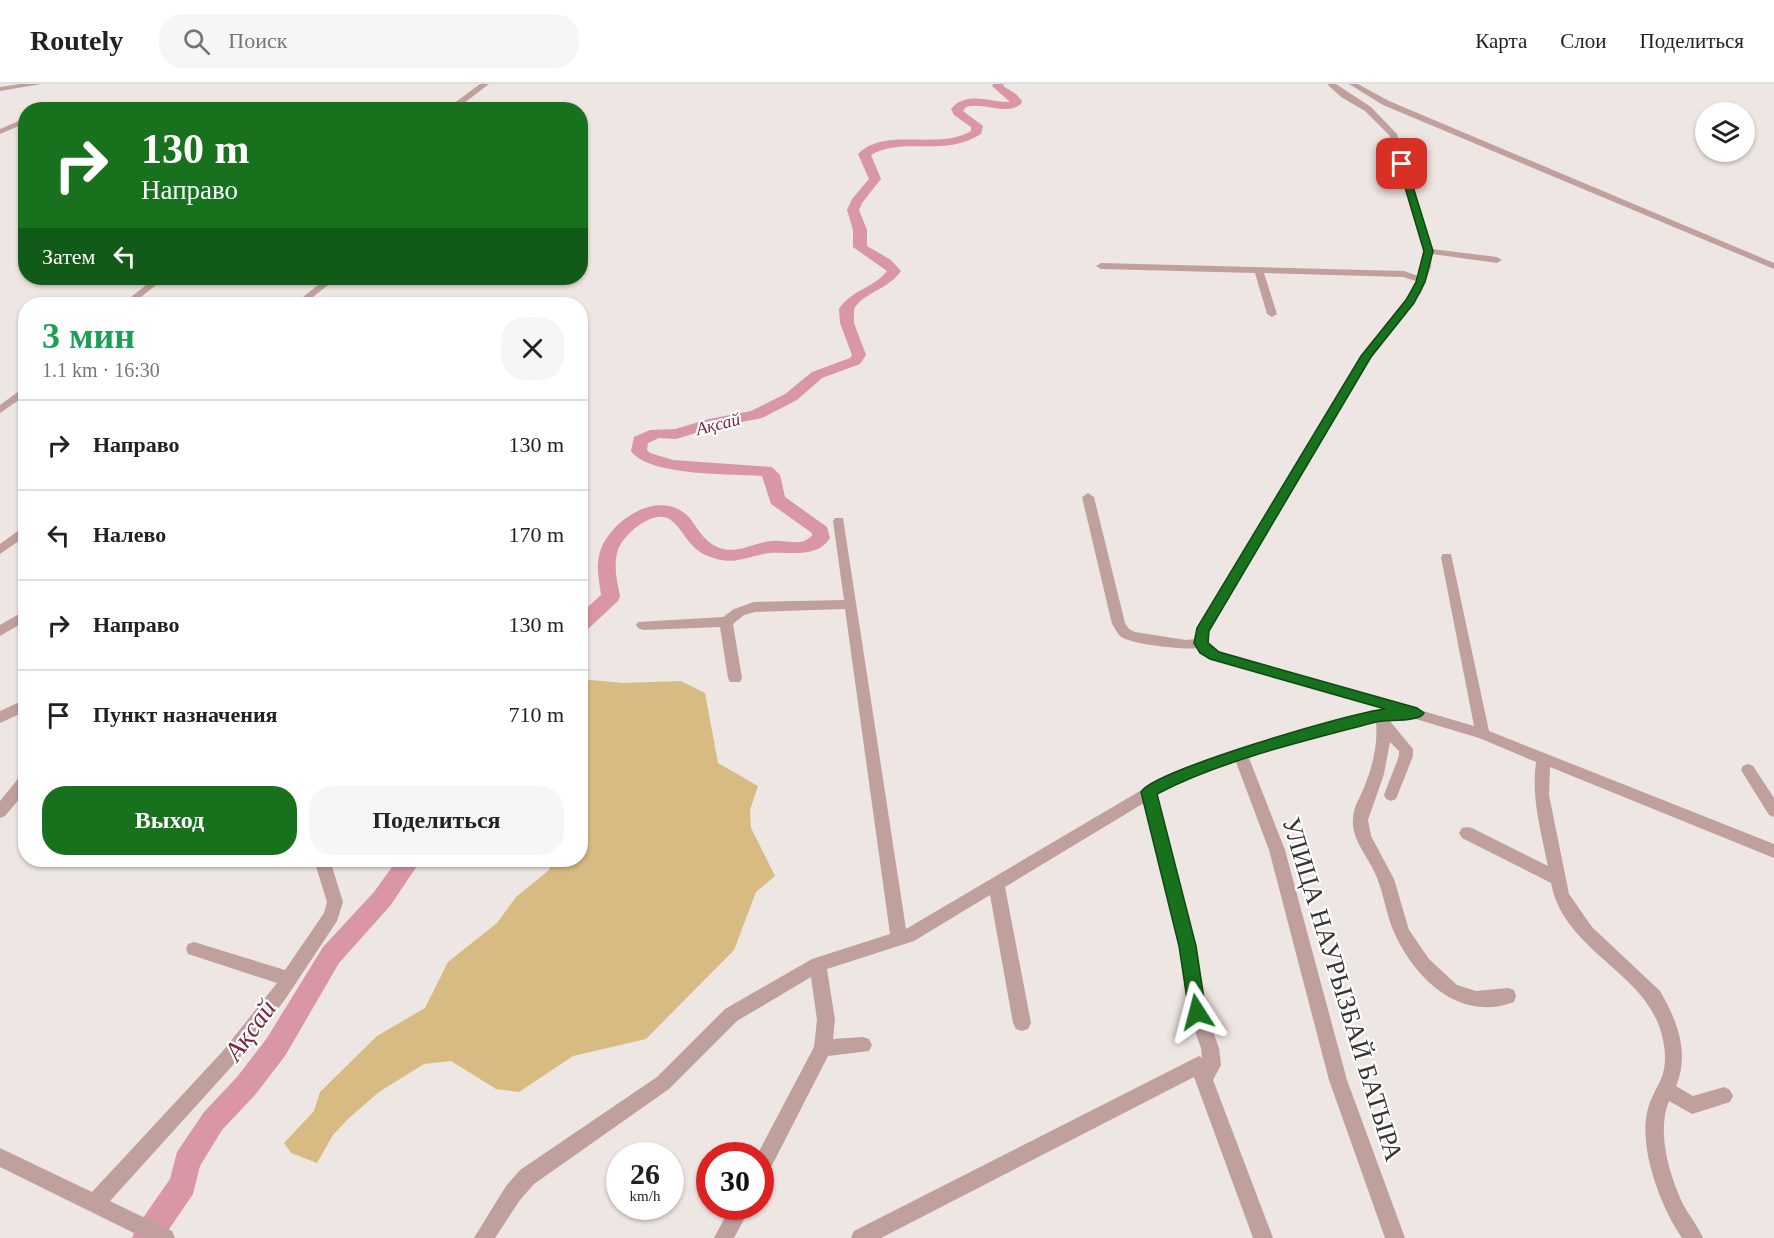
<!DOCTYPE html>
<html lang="ru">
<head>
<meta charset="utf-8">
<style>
	:root { --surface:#fff; --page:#f6f6f6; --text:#222; --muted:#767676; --line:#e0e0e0; --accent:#17711d }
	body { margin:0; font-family:Georgia,serif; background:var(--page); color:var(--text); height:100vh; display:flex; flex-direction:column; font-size:22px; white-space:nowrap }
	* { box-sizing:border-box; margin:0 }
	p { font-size:20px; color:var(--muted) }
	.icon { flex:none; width:33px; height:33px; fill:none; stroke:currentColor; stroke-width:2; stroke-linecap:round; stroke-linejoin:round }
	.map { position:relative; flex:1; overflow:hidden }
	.sheet { position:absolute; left:18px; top:213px; width:570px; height:570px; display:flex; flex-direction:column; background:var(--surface); border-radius:24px; box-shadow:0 2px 4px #0004 }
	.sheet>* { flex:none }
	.guide { position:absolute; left:18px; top:18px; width:570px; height:183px; border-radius:24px; box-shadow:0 2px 4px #0004; background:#17711d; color:#fff; overflow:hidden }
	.controls { position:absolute; left:1695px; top:18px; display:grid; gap:12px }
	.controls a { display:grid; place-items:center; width:60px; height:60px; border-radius:50%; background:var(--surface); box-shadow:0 2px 4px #0004; font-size:30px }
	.speed { position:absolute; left:606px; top:1058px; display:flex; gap:12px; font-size:30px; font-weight:700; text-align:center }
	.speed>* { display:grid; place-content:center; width:78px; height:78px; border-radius:50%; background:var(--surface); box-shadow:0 2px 4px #0004; line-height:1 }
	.speed small { font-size:15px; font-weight:400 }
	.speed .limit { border:9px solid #d22; background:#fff; color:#111 }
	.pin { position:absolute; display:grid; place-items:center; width:51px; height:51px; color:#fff; margin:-26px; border-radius:12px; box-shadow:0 3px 9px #0006 }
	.me { position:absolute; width:66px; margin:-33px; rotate:351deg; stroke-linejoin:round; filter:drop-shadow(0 0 4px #0008) }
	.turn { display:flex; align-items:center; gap:21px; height:126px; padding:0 24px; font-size:27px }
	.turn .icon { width:78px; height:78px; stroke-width:2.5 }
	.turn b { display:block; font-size:42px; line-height:51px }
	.then { display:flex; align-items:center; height:57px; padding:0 24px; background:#0003; gap:12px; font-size:22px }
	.round { display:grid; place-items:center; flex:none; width:63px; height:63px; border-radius:24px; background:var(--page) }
	.summary { display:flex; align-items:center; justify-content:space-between; height:102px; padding:0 24px }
	h1 { font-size:36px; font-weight:700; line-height:45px; color:#1e9e55 }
	.primary-button { display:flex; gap:12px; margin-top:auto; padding:12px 24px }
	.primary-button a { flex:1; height:69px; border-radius:24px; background:var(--accent); color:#fff; font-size:24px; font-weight:700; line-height:69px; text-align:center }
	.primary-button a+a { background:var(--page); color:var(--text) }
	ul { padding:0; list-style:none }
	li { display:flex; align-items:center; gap:18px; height:90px; padding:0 24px; border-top:2px solid var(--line) }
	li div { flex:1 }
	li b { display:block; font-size:22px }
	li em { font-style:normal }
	header { display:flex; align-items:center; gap:36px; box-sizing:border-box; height:84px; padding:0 30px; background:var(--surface); border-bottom:2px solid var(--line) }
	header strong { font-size:28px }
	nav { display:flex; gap:33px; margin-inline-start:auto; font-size:21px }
	.search { width:420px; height:54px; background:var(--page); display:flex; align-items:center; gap:15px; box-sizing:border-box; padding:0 21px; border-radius:24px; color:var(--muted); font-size:22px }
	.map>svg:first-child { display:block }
	.green { fill:#d7bb82 }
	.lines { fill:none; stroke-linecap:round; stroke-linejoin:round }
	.river { fill:#d996a4; fill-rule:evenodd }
	.minor { fill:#bfa09d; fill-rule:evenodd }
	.route { fill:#17711d; stroke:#0f4913; stroke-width:1.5 }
	.labels { text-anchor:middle; stroke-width:4.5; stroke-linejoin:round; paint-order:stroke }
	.far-water-label { font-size:18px; font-style:italic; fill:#772840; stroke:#fff }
	.near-street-label { font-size:26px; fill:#373433; stroke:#fff }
	.near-water-label { font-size:27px; font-style:italic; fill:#772840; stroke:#fff }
</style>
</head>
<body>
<header>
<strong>Routely</strong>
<div class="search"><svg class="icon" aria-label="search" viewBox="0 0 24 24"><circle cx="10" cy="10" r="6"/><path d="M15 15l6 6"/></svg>Поиск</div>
<nav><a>Карта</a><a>Слои</a><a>Поделиться</a></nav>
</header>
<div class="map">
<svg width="1774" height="1154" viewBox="0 0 1774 1154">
	<rect width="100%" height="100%" fill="#eee6e3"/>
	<!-- green -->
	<path class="green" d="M581,595L622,599L681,597L705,609L718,679L758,702L750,726L751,744L775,792L756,808L734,866L646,955L573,972L519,1008L496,1005L451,977L424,980L379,1008L349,1034L333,1051L317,1079L291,1069L284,1059L314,1027L320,1008L377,952L425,924L448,878L497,839L516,813L549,786L551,776H580Z"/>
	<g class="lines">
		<!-- river -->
		<g class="river">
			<path d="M993,0H1004L1003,2L1016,10L1022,17L1021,20C1005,32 984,18 966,23L963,27L983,42L981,50C943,74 904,52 871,71L881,95L862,119L859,126L867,146V162L891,176L901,187C888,206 864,208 854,225V239L866,271L860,280L822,294L797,316L762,334L712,344L676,355L659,354L648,359L647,366L650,369L673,376L772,383L780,391L785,413L827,443L830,454C817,475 790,467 770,469C746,472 734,483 708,472C688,464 686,449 672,437C656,422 623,450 618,466C613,481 617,497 620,512L618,517L587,546L580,548V530L601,511C599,496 595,480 601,465C612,437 653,408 683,428C696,436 700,459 723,465C740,469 755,458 772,457C782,456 794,460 804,457C807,456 810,453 812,452V449L771,420L762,392C732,390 648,392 631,367L634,353L650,346L675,345L709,335L751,327L785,310L812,288L850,274L852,271L840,239L839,225C851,206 874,204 887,187L853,163V146L847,126L852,115L869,95L858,70C885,42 938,67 971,47V43L954,31L951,25C967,6 990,19 1010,18L992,2Z"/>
			<path d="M397,776H421L390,822L339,879L285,972L255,1011L222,1046L200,1082L193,1110L163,1154H132L136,1144L170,1095L177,1068L204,1028L237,993L267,954L323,863L374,808Z"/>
		</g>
		<!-- minor -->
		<g class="minor">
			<path d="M20,0H41L0,7V3Z"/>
			<path d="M480,0H489L455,26H445Z"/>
			<path d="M1327,0H1336L1371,23L1397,50L1432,165L1497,173L1502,176L1497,179L1432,170L1431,183L1421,209L1371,273L1209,547V558L1219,567L1474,642L1441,473L1443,470H1451L1489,647L1774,760V774L1550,683L1549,711L1569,810L1592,843L1660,907C1677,936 1690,969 1676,1002L1693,1012L1724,1003L1730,1006L1733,1012L1730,1018L1692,1030L1669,1017C1656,1048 1670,1093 1684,1122C1690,1133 1698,1142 1703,1154H1682C1661,1124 1639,1065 1647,1029C1649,1017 1656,1006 1661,995C1668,979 1665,958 1659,942C1640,887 1563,864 1551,799L1462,754L1459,749L1462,744L1467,743L1472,744L1548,782C1541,748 1531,713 1536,678L1479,654L1409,633L1389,636L1413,665V672L1396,715L1391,717L1386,715L1384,711L1399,672V667L1390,658L1384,690L1368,736L1371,752L1394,795L1409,846L1429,875L1457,901L1476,907L1508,904L1514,906L1516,912L1514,918C1459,939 1413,893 1393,846C1386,829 1384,811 1377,794C1370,774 1351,757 1353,735C1353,723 1361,712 1365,701C1373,681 1378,659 1376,638L1279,663L1249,674L1285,766L1347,996L1405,1154H1385L1329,996L1269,766L1236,678L1177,699L1157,711L1195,862L1206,928L1219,964L1221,981L1213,996L1273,1154H1253L1194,993L881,1154H851L854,1147L1193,975L1199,972L1202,974L1201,964L1188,928L1179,862L1144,719L1005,803L1031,939L1028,945L1022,947L1016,945L1013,939L990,811L914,857L827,885L835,936L833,955L863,953L869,955L872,961L869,967L828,972L767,1091L760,1093V1071H757L814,963L817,936L811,893L737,937L669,1005L534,1100L520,1116L495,1154H474L506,1102L520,1086L657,993L725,925L812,875L890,850L845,525L755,528L744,531L733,540L742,594L740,598H730L728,594L720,543L643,546L638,544L636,541L638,538L723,533L734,525L754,518L844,516L833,437L835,434H843L906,845L1167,691L1278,652L1384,625L1210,575L1199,564C1185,566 1131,561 1120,552C1117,549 1115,544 1112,540L1082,413L1088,409L1094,413L1125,539L1129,545L1135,548L1186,556L1195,555L1197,544L1361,272L1411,208L1416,197L1403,193L1264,189L1277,230L1272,233L1267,230L1255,189L1101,185L1096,182L1101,179L1404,187L1418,192L1423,167L1389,51L1365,27L1341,13Z"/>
			<path d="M1349,0H1358L1389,17L1774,179V185L1383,21Z"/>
			<path d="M63,18L67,20C61,26 54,26 46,26Z"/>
			<path d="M26,34V39L0,50V45Z"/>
			<path d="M155,194H165L132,220H122Z"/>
			<path d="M327,194H337L304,220H294Z"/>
			<path d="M26,302V311L0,329V321Z"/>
			<path d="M26,441V452L0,470V460Z"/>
			<path d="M26,526V537L0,552V541Z"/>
			<path d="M26,615V627L0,639V627Z"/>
			<path d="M1748,680L1753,682L1774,714V733L1769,731L1741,686L1743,682Z"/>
			<path d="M26,689V707L5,732L0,734V717L21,691Z"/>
			<path d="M314,776H330L343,818L337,837L286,914L253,959L110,1117L172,1147L175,1154H144L0,1083V1064L92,1108L222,968L277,899L188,870L186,865L188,860L194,858L285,886L324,829L327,818Z"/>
			<path d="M731,1122H751L734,1154H714Z"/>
		</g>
	</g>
	<!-- route -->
	<path class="route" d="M1402,77L1406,80L1433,167L1425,198L1414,219L1371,273L1209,547L1208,559L1219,568L1417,624L1424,629C1418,639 1387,635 1376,638C1304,657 1222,676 1157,710L1196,862L1206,928L1204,934L1197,936L1191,934L1189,928L1179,862L1141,708C1152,687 1353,628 1385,625L1210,575L1200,569L1194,559L1197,544L1361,272L1406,216L1416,198L1424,167L1398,80Z"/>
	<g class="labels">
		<!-- far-water labels -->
		<g class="far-water-label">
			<text transform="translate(718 340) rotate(-14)" y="6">Ақсай</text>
		</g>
		<!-- near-street labels -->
		<g class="near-street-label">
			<text transform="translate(1343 905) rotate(73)" y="9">УЛИЦА НАУРЫЗБАЙ БАТЫРА</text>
		</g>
		<!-- near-water labels -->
		<g class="near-water-label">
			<text transform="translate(250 946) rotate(-54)" y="9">Ақсай</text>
		</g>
	</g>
</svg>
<div class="controls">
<a><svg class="icon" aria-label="layers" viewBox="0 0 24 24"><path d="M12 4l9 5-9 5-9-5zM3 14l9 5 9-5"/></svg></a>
</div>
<div class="speed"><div>26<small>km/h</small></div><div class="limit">30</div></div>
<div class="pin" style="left:1402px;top:80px;background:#d93025"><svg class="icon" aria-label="arrive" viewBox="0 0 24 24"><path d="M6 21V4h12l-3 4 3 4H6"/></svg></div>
<svg class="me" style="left:1197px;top:928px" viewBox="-20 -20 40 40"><path d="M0-17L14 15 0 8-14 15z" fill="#17711d" stroke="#fff" stroke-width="4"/></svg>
<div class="guide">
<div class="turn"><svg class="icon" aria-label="right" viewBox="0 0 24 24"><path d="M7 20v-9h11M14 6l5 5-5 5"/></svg><div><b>130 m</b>Направо</div></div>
<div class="then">Затем<svg class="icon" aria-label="left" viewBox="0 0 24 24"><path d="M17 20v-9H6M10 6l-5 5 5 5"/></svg></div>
</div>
<section class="sheet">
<div class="summary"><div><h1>3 мин</h1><p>1.1 km · 16:30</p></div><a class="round"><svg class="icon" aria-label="close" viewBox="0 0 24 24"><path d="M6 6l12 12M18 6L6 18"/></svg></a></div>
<ul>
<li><svg class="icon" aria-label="right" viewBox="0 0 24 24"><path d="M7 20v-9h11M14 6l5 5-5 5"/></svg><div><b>Направо</b></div><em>130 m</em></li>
<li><svg class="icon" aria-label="left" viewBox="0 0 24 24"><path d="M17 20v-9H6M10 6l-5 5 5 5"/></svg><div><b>Налево</b></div><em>170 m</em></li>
<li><svg class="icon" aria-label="right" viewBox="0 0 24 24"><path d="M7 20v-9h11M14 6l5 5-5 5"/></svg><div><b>Направо</b></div><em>130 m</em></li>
<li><svg class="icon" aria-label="arrive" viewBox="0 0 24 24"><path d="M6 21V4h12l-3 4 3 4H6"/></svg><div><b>Пункт назначения</b></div><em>710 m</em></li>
</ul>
<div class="primary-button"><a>Выход</a><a>Поделиться</a></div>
</section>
</div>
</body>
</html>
